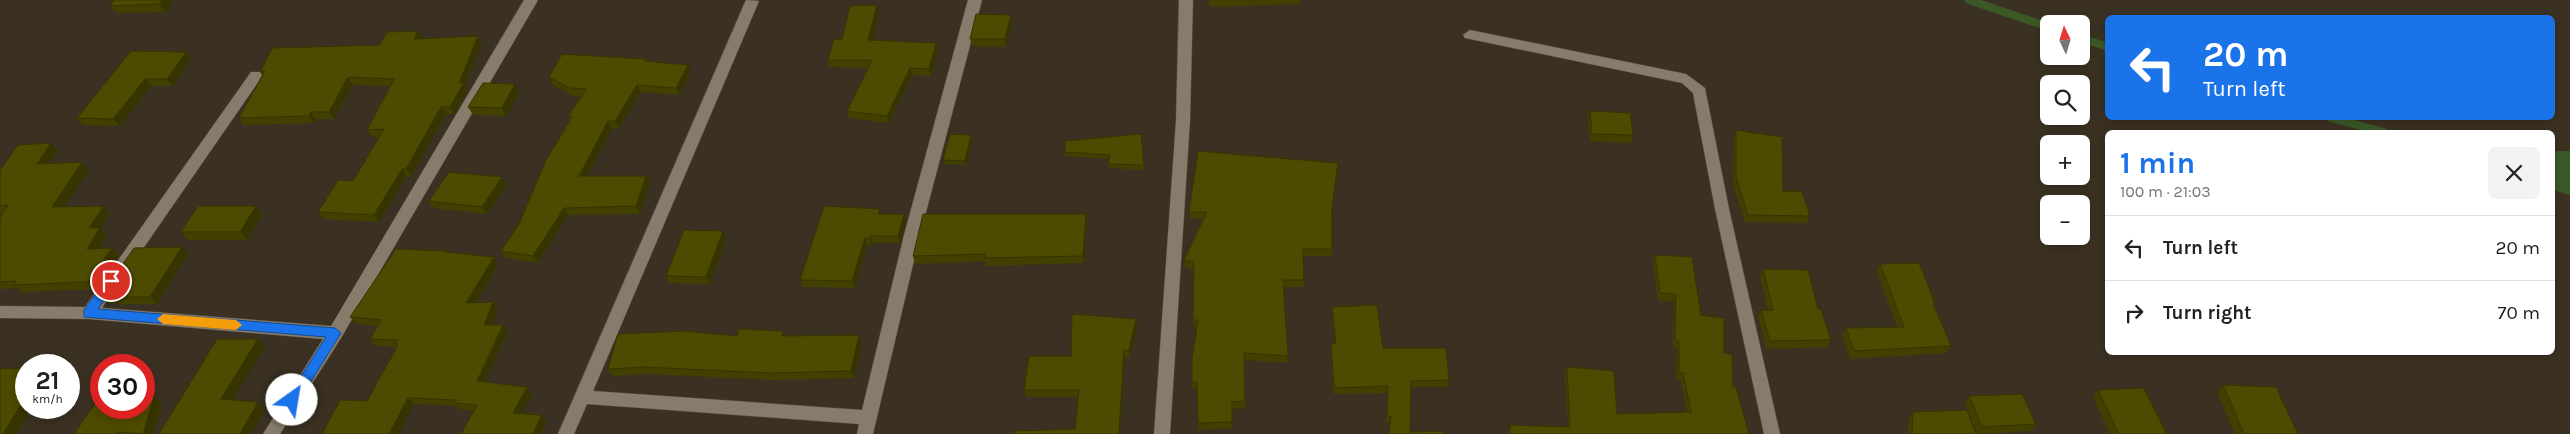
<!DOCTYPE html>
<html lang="en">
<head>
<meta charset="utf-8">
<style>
	:root { --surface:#fff; --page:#f2f2f2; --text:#202124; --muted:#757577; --line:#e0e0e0; --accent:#1a73e8 }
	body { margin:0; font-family:Karla,sans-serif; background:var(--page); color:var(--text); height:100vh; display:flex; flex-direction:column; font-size:19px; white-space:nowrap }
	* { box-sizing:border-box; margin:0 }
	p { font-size:16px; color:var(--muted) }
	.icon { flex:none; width:28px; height:28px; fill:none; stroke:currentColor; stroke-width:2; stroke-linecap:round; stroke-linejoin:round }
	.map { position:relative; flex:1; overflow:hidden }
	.drawer { position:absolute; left:2105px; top:130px; width:450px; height:225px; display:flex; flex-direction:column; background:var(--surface); border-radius:8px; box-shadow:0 2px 8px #0003 }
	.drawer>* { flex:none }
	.top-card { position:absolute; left:2105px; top:15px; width:450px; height:105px; border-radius:8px; box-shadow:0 2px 8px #0003; background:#1a73e8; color:#fff; overflow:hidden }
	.needle { width:32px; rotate:356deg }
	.fabs { position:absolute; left:2040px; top:15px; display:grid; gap:10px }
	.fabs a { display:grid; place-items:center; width:50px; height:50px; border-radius:8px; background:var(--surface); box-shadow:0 2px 8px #0003; font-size:25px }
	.speed { position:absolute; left:15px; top:354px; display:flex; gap:10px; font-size:25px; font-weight:700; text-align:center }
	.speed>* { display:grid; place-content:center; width:65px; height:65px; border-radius:50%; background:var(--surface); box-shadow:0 2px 8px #0003; line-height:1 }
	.speed small { font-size:12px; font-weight:400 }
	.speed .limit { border:8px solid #d22; background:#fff; color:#111 }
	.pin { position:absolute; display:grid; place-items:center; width:42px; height:42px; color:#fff; margin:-21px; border:2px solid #fff; border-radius:50%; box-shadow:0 1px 5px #0007 }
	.me { position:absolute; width:55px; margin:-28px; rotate:32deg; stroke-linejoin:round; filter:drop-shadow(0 0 4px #0008) }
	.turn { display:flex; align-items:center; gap:18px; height:105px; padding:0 15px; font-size:22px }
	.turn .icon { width:65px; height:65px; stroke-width:2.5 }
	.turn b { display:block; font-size:35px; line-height:42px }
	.round { display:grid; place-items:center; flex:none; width:52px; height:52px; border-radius:8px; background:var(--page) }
	.headline { display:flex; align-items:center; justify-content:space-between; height:85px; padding:0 15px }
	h1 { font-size:30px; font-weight:700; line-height:38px; color:var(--accent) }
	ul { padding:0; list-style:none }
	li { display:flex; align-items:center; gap:15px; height:65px; padding:0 15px; border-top:1px solid var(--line) }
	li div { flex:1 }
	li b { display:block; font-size:19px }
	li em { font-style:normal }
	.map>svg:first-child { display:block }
	.water { fill:#3b5927 }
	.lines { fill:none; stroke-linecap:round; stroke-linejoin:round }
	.stream { stroke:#3b5927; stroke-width:8 }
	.minor-casing { stroke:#554d40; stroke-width:1 }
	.minor { fill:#877c6b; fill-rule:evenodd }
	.wall { fill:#424001 }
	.shaded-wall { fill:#363401 }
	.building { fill:#4d4a01; stroke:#363401 }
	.route { fill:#1a73e8; stroke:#114b97 }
	.slow { fill:#f59e0b }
</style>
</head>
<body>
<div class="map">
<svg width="2570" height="434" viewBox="0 0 2570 434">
	<rect width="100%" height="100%" fill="#3b3122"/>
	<!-- water -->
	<path class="water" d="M2553,151H2570V195L2553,190Z"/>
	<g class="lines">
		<!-- stream -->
		<g class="stream">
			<path d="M1969,0L2049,27"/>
			<path d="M2081,38L2108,47"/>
			<path d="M2331,118L2384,132"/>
		</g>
		<!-- minor casing -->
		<g class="minor-casing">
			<g id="minor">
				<path d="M524,0H538L341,338L280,434H263L323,339L89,319L0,318V306L85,307L251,72H261L263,75L261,78L102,308L331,326Z"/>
				<path d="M746,0L759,1L593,391L862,410L904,235L968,0H982L920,235L873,434H857L859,424L587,404L574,434H558Z"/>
				<path d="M1179,0H1193L1190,120L1170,434H1154L1176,120Z"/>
				<path d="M1470,30L1686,74L1705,88L1729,209L1780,434H1764L1715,209L1693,93L1682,83L1465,38L1463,35Z"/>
			</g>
		</g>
		<!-- minor -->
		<use href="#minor" class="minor"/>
	</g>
	<!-- wall -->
	<g class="wall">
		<path d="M114,0H173L165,12L117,13L110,6Z"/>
		<path d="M1209,0H1301V4L1209,7Z"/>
		<path d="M879,13L872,40L936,43L938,50L931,76L912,75L889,123L849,118L847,111L868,68L830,67L828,60L842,39Z"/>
		<path d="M1012,23L1006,47L972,46L970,39Z"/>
		<path d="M423,38L482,43L465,85L468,90L454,114H446L411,176H407L379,222L323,219L318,212L353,181L380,137H372L367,130L391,86L353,85L334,119H316L315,123L244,125L239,118L262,75L260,72L380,45Z"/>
		<path d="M186,52L191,59L173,86H151L120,126L83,125L77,118Z"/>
		<path d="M648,62L691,72L679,95L641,92L619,128H612L587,176H646L650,183L640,214L568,215L538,263L506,258L501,251L519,224L570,120L568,117L581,96H573L553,85L549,77Z"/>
		<path d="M519,92L506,116L473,115L468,107Z"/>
		<path d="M1590,111L1633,135L1631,143L1590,141L1588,119Z"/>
		<path d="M1736,130L1783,191L1810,216L1806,223L1745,222L1733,185L1734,138Z"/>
		<path d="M1141,134L1144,170L1108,168V164L1109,159L1066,156L1065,152Z"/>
		<path d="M971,135L972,139L966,165L944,164L943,160Z"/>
		<path d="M51,143L58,150L49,163L89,170L64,206L110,213L100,228L107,235L99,249L112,248L119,256L95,289L21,292L17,288L0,289V218L3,213H0V169Z"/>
		<path d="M1338,170L1332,213V256H1303L1304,287H1284L1288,363L1244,360L1246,408L1232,409L1233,428L1198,430L1197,389H1192V383L1197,327H1194L1193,320L1194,269L1185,267L1184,260L1203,219H1190L1189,212Z"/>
		<path d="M507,185L487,214L434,208L429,201Z"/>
		<path d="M256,206L262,214L247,240H188L181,232Z"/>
		<path d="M881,214L906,221L900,243H873L872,246L867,245L855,288L803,287L800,280Z"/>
		<path d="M1086,214L1087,221L1084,263L987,266L985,261L915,264L913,256Z"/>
		<path d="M723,231L726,239L710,284L670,283L666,276Z"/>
		<path d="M448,253L498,264L476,303L493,302L498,309L492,325H503L508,332L485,382L527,387L532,394L521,413L547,422L541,434H461L474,411L460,409L458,406L367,401L397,348L396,347L376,346L370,339L377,326L356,324L350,317Z"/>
		<path d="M188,254L157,304H110L103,297L111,286L109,284Z"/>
		<path d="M1655,255L1701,315L1724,353L1733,387L1749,434H1508L1510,425L1568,427L1565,374L1567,367L1617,414L1687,412L1681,380L1676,379L1677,348L1673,347L1674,301H1658L1653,262Z"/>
		<path d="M1880,264L1935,303L1934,305L1951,346L1946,353L1850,359L1842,336L1846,328L1897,327L1877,271Z"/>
		<path d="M1763,269L1818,309L1831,340L1827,347L1767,349L1758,317L1761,310H1768L1760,276Z"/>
		<path d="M1332,307L1383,348L1449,380L1448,387H1411L1389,434L1390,423L1386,422L1387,393L1333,394L1331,350V343H1335L1332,313Z"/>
		<path d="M1136,319L1137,326L1130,358L1125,357L1120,434H1014L1075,429L1078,397H1026L1024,390L1071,356Z"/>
		<path d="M859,335L862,343L854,378L773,380L647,374L613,376L608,369L737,336Z"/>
		<path d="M26,368V408H39L35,413H29L16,434H0Z"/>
		<path d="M2223,385L2298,434H2235L2217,392Z"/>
		<path d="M2098,390L2167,434H2110L2093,397Z"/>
		<path d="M1969,396L2036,424L2031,431L1977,434L1965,403Z"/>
		<path d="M154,397L162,404L153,434H74Z"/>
		<path d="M1913,412L1976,434H1908L1909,419Z"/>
	</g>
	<!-- shaded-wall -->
	<g class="shaded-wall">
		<path d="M162,0H173L165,12L159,4Z"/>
		<path d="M877,5L879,13L871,48L868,40Z"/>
		<path d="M1011,15L1012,23L1006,47L1005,39Z"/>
		<path d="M418,31L423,38L419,46L414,39Z"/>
		<path d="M478,36L482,43L465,85L468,90L454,114L450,107Z"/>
		<path d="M936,43L938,50L931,76L929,69Z"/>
		<path d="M186,52L191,59L173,86L167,79Z"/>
		<path d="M688,65L691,72L679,95L676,88Z"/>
		<path d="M910,68L912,75L889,123L887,116Z"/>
		<path d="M348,77L353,85L334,119L329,112Z"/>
		<path d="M145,79L151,86L120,126L113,119Z"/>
		<path d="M515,84L519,92L506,116L502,108Z"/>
		<path d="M637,85L641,92L619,128L615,121Z"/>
		<path d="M441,107L446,114L411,176L406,169Z"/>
		<path d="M311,112L316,119L315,123L309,116Z"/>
		<path d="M608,121L612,128L583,184L579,176Z"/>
		<path d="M971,135L972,139L966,165L965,161Z"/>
		<path d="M51,143L58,150L44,171L37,164Z"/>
		<path d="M82,162L89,170L59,214L52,207Z"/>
		<path d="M1338,163V170L1332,215V208Z"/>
		<path d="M402,169L407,176L379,222L374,215Z"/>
		<path d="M646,176L650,183L640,214L636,206Z"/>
		<path d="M502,177L507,185L487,214L482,207Z"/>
		<path d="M104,206L110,213L100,228L107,235L94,256L87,249L89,228Z"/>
		<path d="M256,206L262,214L247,240L240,232Z"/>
		<path d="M564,208L568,215L538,263L533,256Z"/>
		<path d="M904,214L906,221L900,243L898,236Z"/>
		<path d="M1086,214L1087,221L1084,263L1083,256Z"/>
		<path d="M723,231L726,239L710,284L706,277Z"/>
		<path d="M871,236L873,243L872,246L870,238Z"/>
		<path d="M865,238L867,245L855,288L852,281Z"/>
		<path d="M182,247L188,254L157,304L150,297Z"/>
		<path d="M112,248L119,256L95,289L88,282Z"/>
		<path d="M494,257L498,264L471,310L466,303Z"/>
		<path d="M493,302L498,309L489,332L484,325Z"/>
		<path d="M1136,319L1137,326L1130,358L1129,351Z"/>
		<path d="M503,325L508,332L482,388L477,381Z"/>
		<path d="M859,335L862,343L854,378L851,371Z"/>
		<path d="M258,339L265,346L229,406L221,399Z"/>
		<path d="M1124,350L1125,357L1120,434H1119Z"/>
		<path d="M527,387L532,394L518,419L513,413Z"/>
		<path d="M154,397L162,404L153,434H143Z"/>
		<path d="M408,398L414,404L399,434H389Z"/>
		<path d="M258,402L265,409L251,434H240Z"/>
		<path d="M20,406L29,413L16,434H3Z"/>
		<path d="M28,408H39L35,413Z"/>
		<path d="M542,415L547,422L541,434H533Z"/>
	</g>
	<!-- building -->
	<g class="building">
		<path d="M114,0H162L159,4L110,6Z"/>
		<path d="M877,5L868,40L936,43L929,69L910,68L887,116L847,111L872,60H828L834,39H842L850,6Z"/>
		<path d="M976,14L1011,15L1005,39H970Z"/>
		<path d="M418,31L414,39L478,36L459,83H464L450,107H441L406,169H402L374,215L318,212L338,180L353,181L384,129L367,130L394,79L348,77L329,112H311L309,116L239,118L265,71L260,72L272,48L380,45L387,32Z"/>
		<path d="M131,51L186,52L167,79H145L113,119L77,118Z"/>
		<path d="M562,54L646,59L645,61L688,65L676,88L637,85L615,121H608L579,176H646L636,206L564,208L533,256L501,251L519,224L546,160L572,117H568L586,89L569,88L549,77Z"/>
		<path d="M483,83L515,84L502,108L468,107Z"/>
		<path d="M1590,111L1630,113L1633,135L1592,134Z"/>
		<path d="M1736,130L1782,137L1783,191H1802L1810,216L1748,215L1736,177Z"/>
		<path d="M950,134L971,135L965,161L943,160Z"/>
		<path d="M1141,134L1144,165L1108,164L1110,155L1065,152V141Z"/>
		<path d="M51,143L37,164L82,162L52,207L104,206L89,228H100L87,249L112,248L88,282L14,285L16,281L0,282V218L8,205L0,206V169H1L18,145Z"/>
		<path d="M1198,151L1338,163L1332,208V249H1303L1304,280H1283L1288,356L1244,353L1245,401L1232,402V422L1198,423L1197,382L1192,383V359L1198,320H1193L1194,262L1184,260L1207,212H1189Z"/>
		<path d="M449,172L502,177L482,207L429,201Z"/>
		<path d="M198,206H256L240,232H181Z"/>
		<path d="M824,206L880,209L878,214H904L898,236H871L870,238H865L852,281L800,280Z"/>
		<path d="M923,214H1086L1083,256L985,258V254L913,256Z"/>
		<path d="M684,230L723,231L706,277L666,276Z"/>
		<path d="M182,247L150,297H103L112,284H109L134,248Z"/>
		<path d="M396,249L447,251L446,252L494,257L466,303L493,302L484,325H503L477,381L527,387L513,413L542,415L533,434H461L477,405L455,403L456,400L408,398L389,434H322L340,400L367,401L398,345H395L398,340L370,339L381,320L350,317Z"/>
		<path d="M1655,255L1692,257L1701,315L1724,318V353L1732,354L1733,387H1736L1749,434H1510V425L1570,427L1567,367L1614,371L1617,414L1691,412L1683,373L1679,372V341L1675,340L1676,294L1660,293Z"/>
		<path d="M1919,263L1935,303H1933L1951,346L1854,351L1846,328L1904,327L1880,264Z"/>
		<path d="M1763,269L1808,270L1818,309H1821L1831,340L1770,341L1761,310H1773Z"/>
		<path d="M1377,305L1383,348H1446L1449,380L1411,381L1410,432L1442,431L1443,434H1389L1391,416H1387L1388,386L1334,388L1331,343H1336L1332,307Z"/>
		<path d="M1072,314L1136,319L1129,351L1124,350L1119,434H1014V431L1075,429L1079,390H1024L1029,356H1071Z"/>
		<path d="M739,329L783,331L782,336L859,335L851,371L770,373L643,367L608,369L618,334L684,331L737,336Z"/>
		<path d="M217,339H258L221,399L258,402L240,434H159Z"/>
		<path d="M26,368V406H20L3,434H0V369Z"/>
		<path d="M2223,385L2276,387L2298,434H2244Z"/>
		<path d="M2144,388L2167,434H2119L2098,390Z"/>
		<path d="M2022,394L2036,424L1982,427L1969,396Z"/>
		<path d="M101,395V408H144V396L154,397L143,434L117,432L116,434H74Z"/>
		<path d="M1967,410L1976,434H1912L1913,412Z"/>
	</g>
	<!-- route -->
	<path class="route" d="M111,277L117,281L98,309L335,328L341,333L297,404L292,406L286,400L326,337L84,317V310L107,278Z"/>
	<!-- slow -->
	<path class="slow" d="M163,314L236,320L242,325L236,330L163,324L157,319Z"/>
</svg>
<div class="fabs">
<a><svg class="needle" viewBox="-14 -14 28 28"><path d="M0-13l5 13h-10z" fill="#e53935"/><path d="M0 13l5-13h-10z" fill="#757577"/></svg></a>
<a><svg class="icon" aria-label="search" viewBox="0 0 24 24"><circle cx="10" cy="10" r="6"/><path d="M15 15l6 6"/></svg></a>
<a>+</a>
<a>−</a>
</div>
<div class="speed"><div>21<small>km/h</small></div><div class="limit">30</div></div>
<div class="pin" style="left:111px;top:281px;background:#d93025"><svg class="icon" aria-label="arrive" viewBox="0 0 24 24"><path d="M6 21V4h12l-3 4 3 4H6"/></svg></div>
<svg class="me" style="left:292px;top:400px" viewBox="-20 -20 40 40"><circle r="19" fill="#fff"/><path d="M0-13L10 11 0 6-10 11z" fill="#1a73e8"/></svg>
<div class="top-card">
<div class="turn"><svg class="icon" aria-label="left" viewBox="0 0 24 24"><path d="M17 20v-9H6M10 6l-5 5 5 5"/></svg><div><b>20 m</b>Turn left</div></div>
</div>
<section class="drawer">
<div class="headline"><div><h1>1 min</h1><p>100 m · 21:03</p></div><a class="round"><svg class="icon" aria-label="close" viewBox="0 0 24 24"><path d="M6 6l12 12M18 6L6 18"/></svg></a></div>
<ul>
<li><svg class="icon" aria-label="left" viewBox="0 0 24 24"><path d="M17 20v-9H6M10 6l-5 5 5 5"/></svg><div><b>Turn left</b></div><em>20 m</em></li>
<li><svg class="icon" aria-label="right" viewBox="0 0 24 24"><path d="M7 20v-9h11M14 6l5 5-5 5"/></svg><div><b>Turn right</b></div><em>70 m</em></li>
</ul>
</section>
</div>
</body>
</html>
